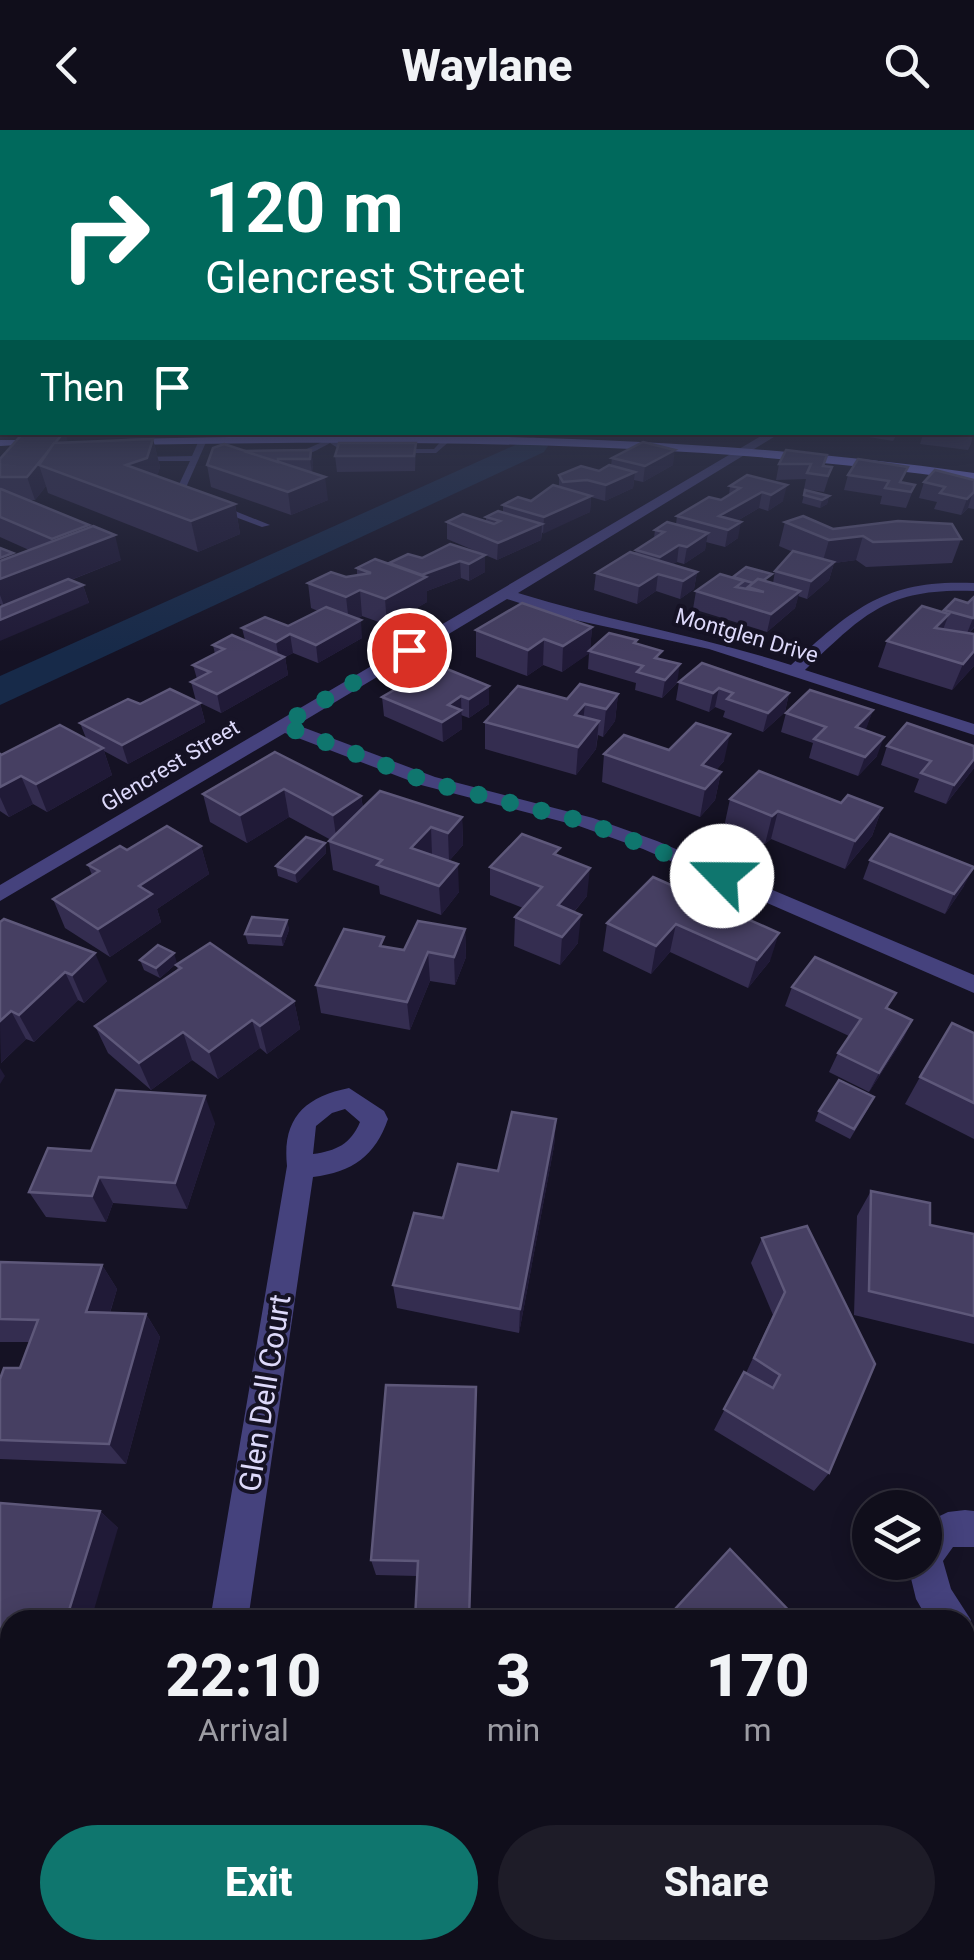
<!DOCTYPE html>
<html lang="en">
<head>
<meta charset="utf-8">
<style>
	:root { --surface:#100e1b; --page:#1e1c28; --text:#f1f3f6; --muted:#9c9ca3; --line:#302e3a; --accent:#0f766e }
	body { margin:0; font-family:Roboto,sans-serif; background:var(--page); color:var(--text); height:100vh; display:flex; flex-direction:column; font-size:38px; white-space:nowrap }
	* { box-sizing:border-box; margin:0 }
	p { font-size:32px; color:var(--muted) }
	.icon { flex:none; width:55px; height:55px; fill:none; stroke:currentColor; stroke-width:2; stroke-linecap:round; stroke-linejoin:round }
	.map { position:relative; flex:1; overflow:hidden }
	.details { position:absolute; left:0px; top:1480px; width:975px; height:350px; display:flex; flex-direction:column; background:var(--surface); border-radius:30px 30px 0 0; box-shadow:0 5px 25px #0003,0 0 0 2px var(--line) }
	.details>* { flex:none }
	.guide { position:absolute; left:0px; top:0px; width:975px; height:305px; box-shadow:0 5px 25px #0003,0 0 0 2px var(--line); background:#00695c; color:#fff; overflow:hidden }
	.controls { position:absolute; left:852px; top:1360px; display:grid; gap:20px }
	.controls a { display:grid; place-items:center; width:90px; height:90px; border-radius:50%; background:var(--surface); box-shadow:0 5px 25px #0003,0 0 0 2px var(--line); font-size:50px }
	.pin { position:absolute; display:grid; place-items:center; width:85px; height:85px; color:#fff; margin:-42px; border:5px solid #fff; border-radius:50%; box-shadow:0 2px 10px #0007 }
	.me { position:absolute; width:110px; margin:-55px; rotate:293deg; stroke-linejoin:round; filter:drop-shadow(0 0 8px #0008) }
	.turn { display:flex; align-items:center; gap:35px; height:210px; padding:0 40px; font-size:45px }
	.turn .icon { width:130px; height:130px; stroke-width:2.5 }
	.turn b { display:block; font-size:70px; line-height:85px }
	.then { display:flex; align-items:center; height:95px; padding:0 40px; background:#0003; gap:20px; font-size:38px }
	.eta { display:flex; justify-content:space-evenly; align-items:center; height:170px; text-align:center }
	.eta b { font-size:60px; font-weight:800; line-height:70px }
	.cta { display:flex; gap:20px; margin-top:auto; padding:20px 40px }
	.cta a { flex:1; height:115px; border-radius:60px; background:var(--accent); color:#fff; font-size:40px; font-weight:800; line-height:115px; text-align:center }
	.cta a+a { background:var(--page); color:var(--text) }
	header { display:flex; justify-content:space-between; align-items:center; height:130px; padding:0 40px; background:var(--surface); font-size:45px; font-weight:800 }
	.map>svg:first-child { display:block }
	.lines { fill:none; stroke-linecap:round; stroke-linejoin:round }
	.river { fill:#172a49; fill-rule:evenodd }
	.lane { fill:#45427d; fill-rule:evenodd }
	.street { fill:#45427d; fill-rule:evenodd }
	.secondary { fill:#7f7cef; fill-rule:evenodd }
	.wall { fill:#342d50 }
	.shaded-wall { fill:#201a37 }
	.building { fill:#463f62; stroke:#5e587a; stroke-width:2.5 }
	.route { stroke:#0f766e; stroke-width:18; stroke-dasharray:0 32.4 }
	.labels { text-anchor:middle; stroke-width:8; stroke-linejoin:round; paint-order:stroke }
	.far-street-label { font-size:22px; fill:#ddd9fa; stroke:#151224 }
	.near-street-label { font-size:30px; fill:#ddd9fa; stroke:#151224 }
</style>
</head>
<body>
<header><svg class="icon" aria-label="back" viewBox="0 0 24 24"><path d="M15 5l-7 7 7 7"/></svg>Waylane<svg class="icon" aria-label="search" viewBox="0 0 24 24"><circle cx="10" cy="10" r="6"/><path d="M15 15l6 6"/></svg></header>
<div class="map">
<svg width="974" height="1830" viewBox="0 0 974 1830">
	<rect width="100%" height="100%" fill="#151224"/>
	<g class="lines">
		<!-- river -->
		<path class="river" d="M533,307L544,310L548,316L544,322L0,575V546Z"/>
		<!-- lane -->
		<g class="lane">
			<rect x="0" y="273" width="2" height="4"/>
			<path d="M200,308L207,310L184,362L196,366V370L175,363L190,331H136L132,329L136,327L192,326Z"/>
			<path d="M331,308L349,319L364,321L347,324L330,313C315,321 300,331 284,325L300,322Z"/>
			<path d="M444,308L451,310L436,323H396L392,321L396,319H434Z"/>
			<path d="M214,375H220L270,395L262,397L214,379Z"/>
		</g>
		<!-- street -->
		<g class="street">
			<path d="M768,302H782L518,463C608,491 701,506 791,535C853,478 886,449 974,453V461C887,458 865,483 805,540L974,594V605L709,519L566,488L507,469L297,595L435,647L593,688L657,711L974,845V863L643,719L579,696L421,655L285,603L0,771V755Z"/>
			<path d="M349,958L384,981L388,989C375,1026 353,1042 313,1047L248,1490H210L287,1036C282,989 304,967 349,958ZM345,979L360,992C351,1014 336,1021 313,1024L316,996L332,983Z"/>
			<path d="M965,1380L974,1381V1417H953L943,1431L951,1459L971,1490L965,1504V1490H928L916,1469L907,1432H925V1393L948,1382Z"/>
			<path d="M137,1820H183L181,1830H135Z"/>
			<path d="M825,1820H872L868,1830H821Z"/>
		</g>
		<!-- secondary -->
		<g class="secondary">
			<path d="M335,305C550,305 761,313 974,343V351C690,310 407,310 121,315L115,312L121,309Z"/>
			<path d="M0,310H46L52,313L0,316Z"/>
		</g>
	</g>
	<!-- wall -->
	<g class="wall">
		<path d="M974,298L971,314L968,320L920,314L924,302H972Z"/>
		<path d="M65,302L67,313L153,309L160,337L157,346L235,374L240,404L198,422L48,363L46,356L35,370H28L89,395L121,430L71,450L83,455L89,473L3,476L0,474V418L13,423L14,426L29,420L0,407V329Z"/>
		<path d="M852,302H898L893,311L851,304Z"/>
		<path d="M416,313L415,341L337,342L335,326Z"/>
		<path d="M311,320L313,335L312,342L328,370L291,385L211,357L207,335L244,321Z"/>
		<path d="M827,325L824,336L832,337L824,362L804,359L806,349L776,350L779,334Z"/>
		<path d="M612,328L673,335L643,352L634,350L633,358L605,371L591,367L590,382L542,403L541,410L497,430L447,409V392H486V387L503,382V375L531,371L559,357V345L599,341L611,336Z"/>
		<path d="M747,345L783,371L768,381L759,378L737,391L738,408L725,417L706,412L705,420L684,434L677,432L672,434L697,442L694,459L680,469L656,461L637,474L594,460L596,443L635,423L636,420L654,408L655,400L676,394L677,386L721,370L729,365L730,356Z"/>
		<path d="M848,345L915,355L906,378L880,374L882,366L844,360Z"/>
		<path d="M974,350V379L968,378L961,385L934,379L937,372L919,368L924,352Z"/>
		<path d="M805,360L829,366L827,374L820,378L802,373Z"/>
		<path d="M785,392L833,399L961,409L952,433L866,437L856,430L834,433L829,450L807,469L798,466L795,478L767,502L693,479L696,461L733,447L773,453L775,441L793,422L779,416Z"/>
		<path d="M450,414L485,442L469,451L461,448L427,461V472L387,495L362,486L357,489L362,508L318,533L293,523L285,527L288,545L221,583L196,571L191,552L197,549L193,535L215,524L213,515L245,510L242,498L288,496L318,481L311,478L308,453L357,445V438L422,428Z"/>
		<path d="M974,467V498L969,503L974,504V536L952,560L878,537L887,511L943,482L944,480L968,473Z"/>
		<path d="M592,497L590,520L637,510L636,514L661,529L677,553L662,568L635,560L636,553L588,539L589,523L562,542L543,535L527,546L476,527V500Z"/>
		<path d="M679,552L789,563L785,582L763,602L723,587L725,581L715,577L709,582L676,570Z"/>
		<path d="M423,554L489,574L469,588L461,585L462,599L443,612L384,586L382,567Z"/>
		<path d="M618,564L615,591L603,607L598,605L596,619L576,645L485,619V592L567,569Z"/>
		<path d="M200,573L205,592L128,634L104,621L112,645L47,682L33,674L9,687L0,681V624L86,608L80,593L140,574Z"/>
		<path d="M873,580L865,600L877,626L858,646L809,628L813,613L781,602L786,583Z"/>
		<path d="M887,616L974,638L946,674L914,662L919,649L881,635Z"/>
		<path d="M669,620L724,631L716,640L721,642L715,670L700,687L602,652L604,624Z"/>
		<path d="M275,622L361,666L363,678L462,687L463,715L449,731L459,762L441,785L380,764L379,756L333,740L329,711L331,710L289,687L247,713L210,692L203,664Z"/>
		<path d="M730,669L841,673L882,678L872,706L845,739L771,709L765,714L724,697Z"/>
		<path d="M325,713L326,723L297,753L278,746L276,736Z"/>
		<path d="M201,716L209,744L157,779L161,792L110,827L65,798L53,769L92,745L88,735L127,720Z"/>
		<path d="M560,726L587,766L574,782L578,813L560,835L514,816L515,787L523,778L490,765V737Z"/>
		<path d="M870,730L964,756L945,784L863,749Z"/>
		<path d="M653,747L770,831L748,858L670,822L651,844L603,821L607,793Z"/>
		<path d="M287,790L289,800L283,816L248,814L245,804Z"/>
		<path d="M0,792L107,851L84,873L78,870L34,912L26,909L1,933Z"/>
		<path d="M465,799L466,827L455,855L430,851L410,900L321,883L316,855L385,817L404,820Z"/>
		<path d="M140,830L177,833L160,848L144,840Z"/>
		<path d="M176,835L294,871L300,899L267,924L260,918L218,949L192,930L151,960L108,923L95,896L178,840Z"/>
		<path d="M792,857L889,879L912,890L903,909L869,962L829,942L838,923L849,906L785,876Z"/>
		<path d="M974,903V1009L905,974L920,947Z"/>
		<path d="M869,977L850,1009L815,991L819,981Z"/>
		<path d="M556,989L554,1016L519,1203L397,1178L393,1155L443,1088Z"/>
		<path d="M215,993L187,1079L113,1073L106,1092L46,1087L29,1062L91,1021Z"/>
		<path d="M871,1061L930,1095L974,1104V1214L854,1185L857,1086Z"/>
		<path d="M807,1096L829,1343L814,1361L714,1300L744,1242L746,1243L773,1185L751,1133L762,1108Z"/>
		<path d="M0,1132L102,1135L117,1159L110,1183L146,1184L160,1207L126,1334L0,1329V1249L20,1238L30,1212H0Z"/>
		<path d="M476,1278L417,1446L376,1445L371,1430Z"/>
		<path d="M0,1373L100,1381L118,1398L10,1490V1567L0,1566Z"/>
	</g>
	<!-- shaded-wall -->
	<g class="shaded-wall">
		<path d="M65,302L71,324L39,335L46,356L35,370L27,347Z"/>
		<path d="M153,309L160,337L154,357L126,335Z"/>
		<path d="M311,320L313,335L312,344L310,329Z"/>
		<path d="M675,320L673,335L643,352L645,336Z"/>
		<path d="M635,342L633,358L605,371L606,355Z"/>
		<path d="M325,347L328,370L291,385L288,362Z"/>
		<path d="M787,355L783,371L768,381L771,365Z"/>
		<path d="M762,362L759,378L723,399L719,386Z"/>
		<path d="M973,362L968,378L961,385L967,369Z"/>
		<path d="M591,366L590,382L543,404L544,387Z"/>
		<path d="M829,366L827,374L820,378L822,370Z"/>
		<path d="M235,374L240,404L198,422L191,391Z"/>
		<path d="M741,392L738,408L725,417L728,400Z"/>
		<path d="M542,394L541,410L497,430L498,413Z"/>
		<path d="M89,395L95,413L115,405L121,430L4,476L0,465V428L13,423L20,441L58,427L52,409Z"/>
		<path d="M708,403L705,420L684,434L687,417Z"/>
		<path d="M863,406L856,430L834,433L829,450L807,469L811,451L822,434L829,410Z"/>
		<path d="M679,415L677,432L658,444L656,461L637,474L639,456L658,444L660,427Z"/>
		<path d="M485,425V442L469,451V434Z"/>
		<path d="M460,431L461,448L427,461V472L387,495L385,469L422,445Z"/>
		<path d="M697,442L694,459L680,469L683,451Z"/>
		<path d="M83,455L89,473L0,511V490Z"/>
		<path d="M360,460L362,486L349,493L346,467Z"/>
		<path d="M800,461L795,478L767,502L771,484Z"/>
		<path d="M949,484L939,510L926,524L935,498Z"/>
		<path d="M974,487V497L966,506L973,488Z"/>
		<path d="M361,490L362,508L318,533L316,515Z"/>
		<path d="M592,497L590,523L562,542L563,516Z"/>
		<path d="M290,504L293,523L285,527L288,545L221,583L217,564L279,530L276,512Z"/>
		<path d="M544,509L543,535L527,546L528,520Z"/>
		<path d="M974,521V536L952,560L963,534Z"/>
		<path d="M680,534L677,553L662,568L665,550Z"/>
		<path d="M489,556V574L469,588V569Z"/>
		<path d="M719,558L715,577L709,582L713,563Z"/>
		<path d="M789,563L785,582L763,602L768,583Z"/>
		<path d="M618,564L615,591L603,607L606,579Z"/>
		<path d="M461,566L462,599L443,612L442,592L448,575Z"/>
		<path d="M200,573L205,592L128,634L122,615Z"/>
		<path d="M585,574L582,601L575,585Z"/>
		<path d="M873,580L866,599L850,616L856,597Z"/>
		<path d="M599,591L596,619L576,645L578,617Z"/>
		<path d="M730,604L724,631L701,657L702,635Z"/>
		<path d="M884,607L877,626L858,646L865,627Z"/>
		<path d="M103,618L112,645L47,682L36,654Z"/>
		<path d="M974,629V638L946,674L954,655Z"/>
		<path d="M721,642L715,670L700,687L705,659Z"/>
		<path d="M21,646L33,674L9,687L0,667V657Z"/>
		<path d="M284,659L289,687L247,713L240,685Z"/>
		<path d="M361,666L365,694L337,713L333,685Z"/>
		<path d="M882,678L872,706L845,739L855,711Z"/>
		<path d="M778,681L771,709L765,714L772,686Z"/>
		<path d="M462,687L463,715L449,731L448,703Z"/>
		<path d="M431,697L432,725L411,718Z"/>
		<path d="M325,713L326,723L297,753L295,743Z"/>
		<path d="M201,716L209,744L157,779L161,792L110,827L98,799L139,756Z"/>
		<path d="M458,734L459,762L441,785L439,756Z"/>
		<path d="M974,737L964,756L945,784L954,764Z"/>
		<path d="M590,738L587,766L555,804L558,775Z"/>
		<path d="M581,785L578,813L560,835L562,807Z"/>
		<path d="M287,790L289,800L283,816L281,806Z"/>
		<path d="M676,794L670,822L651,844L656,816Z"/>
		<path d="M465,799L466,827L455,855L454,827Z"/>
		<path d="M779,803L770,831L748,858L757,830Z"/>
		<path d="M428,822L430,851L410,900L407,872Z"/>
		<path d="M95,823L107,851L84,873L72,845Z"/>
		<path d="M174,823L177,833L160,848L156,838Z"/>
		<path d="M65,842L78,870L34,912L19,885Z"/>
		<path d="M294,871L300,899L267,924L260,896Z"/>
		<path d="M11,881L26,909L1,933L0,891Z"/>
		<path d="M252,890L260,918L218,949L209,922Z"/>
		<path d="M912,890L903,909L869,962L879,943Z"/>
		<path d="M183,902L192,930L151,960L139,933Z"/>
		<path d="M0,938L5,946L0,954Z"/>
		<path d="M205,966L215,993L187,1079L175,1053Z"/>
		<path d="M556,989L554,1016L519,1203L520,1179Z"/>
		<path d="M99,1047L113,1073L106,1092L92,1066Z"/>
		<path d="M102,1135L117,1159L103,1205L86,1182Z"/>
		<path d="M146,1184L160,1207L126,1334L109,1314Z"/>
		<path d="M476,1257L470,1490H469Z"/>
		<path d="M100,1381L118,1398L91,1490H66Z"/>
		<path d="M10,1709V1795L0,1827V1739Z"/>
	</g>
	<!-- building -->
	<g class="building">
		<path d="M24,302H64L27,347H0V329Z"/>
		<path d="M153,309L147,328L126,335L235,374L191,391L39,335L54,313Z"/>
		<path d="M643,312L675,320L645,336L612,328Z"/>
		<path d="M339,313H416L414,326H335Z"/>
		<path d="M224,314L325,347L288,362L207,335L213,318Z"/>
		<path d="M311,320L310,329H278V332L244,321Z"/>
		<path d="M786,320L827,325L823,336L832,337L828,346L807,343L811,334H779Z"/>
		<path d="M858,329L908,337L900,352L915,355L911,362L885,358L889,351L848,345Z"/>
		<path d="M609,335L635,342L606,355L587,350L563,352L559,345L581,336L599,341Z"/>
		<path d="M935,340L974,350V362L967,369L940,363L945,357L924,352Z"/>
		<path d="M747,345L787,355L771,365L762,362L719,386L741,392L728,400L677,386L709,367L721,370L740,358L730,356Z"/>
		<path d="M553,355L591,366L544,387L503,375L518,367L531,371Z"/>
		<path d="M0,359H1L89,395L52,409L0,387Z"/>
		<path d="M805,360L829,366L822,370L804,365Z"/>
		<path d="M498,381L542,394L498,413L447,392L463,384L494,394L500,391L486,387Z"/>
		<path d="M803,386L833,399L898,391L952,394L961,409L873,412L863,406L829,410L785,392Z"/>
		<path d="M667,392L708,403L687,417L679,415L660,427L636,420L664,402L655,400Z"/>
		<path d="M93,396L115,405L0,449V431Z"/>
		<path d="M450,414L485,425L469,434L460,431L422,445L389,433L408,424L422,428Z"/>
		<path d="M0,418L13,423L0,428Z"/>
		<path d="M793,421L834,432L811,451L775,441Z"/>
		<path d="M630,422L697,442L683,451L658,444L639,456L596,443Z"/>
		<path d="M375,429L426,447L385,469L360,460L346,467L308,453L331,442L346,447L371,443L357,438Z"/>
		<path d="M746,437L772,444L764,450L758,449L753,453L733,447Z"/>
		<path d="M720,444L744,451L736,457L764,462L748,457L758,449L800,461L771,484L696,461Z"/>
		<path d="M68,449L83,455L0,490V477Z"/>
		<path d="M974,467V487L973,488L944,480L955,469L968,473Z"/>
		<path d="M522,473L592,497L563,516L544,509L528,520L476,500Z"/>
		<path d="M922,476L949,484L935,498L974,504V521L963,534L887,511Z"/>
		<path d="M326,477L361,490L316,515L290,504L276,512L242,498L265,487L288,496Z"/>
		<path d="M609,503L637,510L634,513L662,521L655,528L680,534L665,550L637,542L643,536L589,521Z"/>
		<path d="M232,505L284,527L217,564L191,552L210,542L193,535L224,519L213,515Z"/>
		<path d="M702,533L789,563L768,583L727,569L733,563L719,558L713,563L679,552Z"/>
		<path d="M447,539L489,556L469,569L461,566L448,575L461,580L442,592L382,567L411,550L423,554Z"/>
		<path d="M580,554L618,564L606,579L585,574L575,585L599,591L578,617L485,592L518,556L567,569Z"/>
		<path d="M170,559L200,573L122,615L80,593L128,569L140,574Z"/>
		<path d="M810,560L873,580L856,597L884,607L865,627L814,609L826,597L786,583Z"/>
		<path d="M696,593L730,604L702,635L721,642L705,659L604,624L624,605L669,620Z"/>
		<path d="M907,593L974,616V629L954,655L921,643L931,631L887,616Z"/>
		<path d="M60,595L103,618L36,654L21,646L0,657V624L1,625Z"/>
		<path d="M275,622L361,666L333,685L284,659L240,685L203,664Z"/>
		<path d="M759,641L841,673L848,665L882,678L855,711L778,681L772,686L730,669Z"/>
		<path d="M380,661L462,687L448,703L431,697L411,718L458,734L439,756L377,735L382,730L329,711Z"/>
		<path d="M167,696L201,716L139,756L152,764L98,799L53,769L99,741L88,735L120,716L127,720Z"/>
		<path d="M522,704L560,718L554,724L590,738L558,775L581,785L562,807L515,787L542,757L490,737Z"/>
		<path d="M890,704L974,737L954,764L870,730Z"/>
		<path d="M306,707L325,713L295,743L276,736Z"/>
		<path d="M653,747L779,803L757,830L676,794L656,816L607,793Z"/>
		<path d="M252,787L287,790L281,806L245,804Z"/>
		<path d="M4,789L95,823L72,845L65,842L19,885L11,881L0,891V792Z"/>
		<path d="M418,791L465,799L454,827L428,822L407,872L316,855L344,799L384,807L380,816L404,820Z"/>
		<path d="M210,813L294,871L260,896L252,890L209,922L183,902L139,933L95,896L181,838L176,835Z"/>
		<path d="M158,815L174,823L156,838L140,830Z"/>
		<path d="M815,827L896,863L886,878L912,890L879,943L838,923L861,889L792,857Z"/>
		<path d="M952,893L974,903V973L920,947Z"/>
		<path d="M839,950L874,967L854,999L819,981Z"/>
		<path d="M116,960L205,966L175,1053L99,1047L92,1066L29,1062L48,1018L91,1021Z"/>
		<path d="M512,982L556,989L520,1179L393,1155L414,1083L443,1088L458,1034L498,1041Z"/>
		<path d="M871,1061L930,1073V1095L974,1104V1186L869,1161Z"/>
		<path d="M807,1096L875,1234L829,1343L724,1279L744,1242L773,1258L780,1245L754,1228L785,1162L762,1108Z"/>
		<path d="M0,1132L102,1135L86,1182L146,1184L109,1314L0,1310V1249L4,1238H20L38,1190L0,1189Z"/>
		<path d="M386,1255L476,1257L469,1490H415L418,1431L371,1430Z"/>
		<path d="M0,1373L100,1381L66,1490H10V1559L0,1558Z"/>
		<path d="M730,1419L797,1489L796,1490H665Z"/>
		<path d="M0,1670L10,1672V1709L0,1739Z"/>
	</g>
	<!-- sky -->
	<linearGradient id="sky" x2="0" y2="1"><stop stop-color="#0c0a14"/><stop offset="0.51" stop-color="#353950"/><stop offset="1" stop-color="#353950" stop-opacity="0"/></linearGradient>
	<rect width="974" height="523" fill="url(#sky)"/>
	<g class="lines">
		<!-- route -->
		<path class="route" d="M409,520L282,595L428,652L586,692L722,746"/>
	</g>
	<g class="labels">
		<!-- far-street labels -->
		<g class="far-street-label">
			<text transform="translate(747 505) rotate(16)" y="8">Montglen Drive</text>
			<text transform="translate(170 635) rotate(-31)" y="8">Glencrest Street</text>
		</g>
		<!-- near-street labels -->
		<g class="near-street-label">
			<text transform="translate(265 1263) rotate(-81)" y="10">Glen Dell Court</text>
		</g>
	</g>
</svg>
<div class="controls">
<a><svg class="icon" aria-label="layers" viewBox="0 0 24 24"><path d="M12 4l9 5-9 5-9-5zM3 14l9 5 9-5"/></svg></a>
</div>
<div class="pin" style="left:409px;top:520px;background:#d93025"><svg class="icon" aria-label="arrive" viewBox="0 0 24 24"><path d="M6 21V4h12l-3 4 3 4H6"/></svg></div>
<svg class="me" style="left:722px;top:746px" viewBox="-20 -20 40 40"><circle r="19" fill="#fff"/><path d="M0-13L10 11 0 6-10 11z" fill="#0f766e"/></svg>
<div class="guide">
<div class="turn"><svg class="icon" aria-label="right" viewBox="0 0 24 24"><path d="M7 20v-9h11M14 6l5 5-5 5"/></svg><div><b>120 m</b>Glencrest Street</div></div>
<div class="then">Then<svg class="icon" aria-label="arrive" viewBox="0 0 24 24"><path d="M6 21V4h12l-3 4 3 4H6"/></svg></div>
</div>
<section class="details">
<div class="eta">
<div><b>22:10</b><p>Arrival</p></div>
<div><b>3</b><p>min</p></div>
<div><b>170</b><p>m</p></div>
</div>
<div class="cta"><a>Exit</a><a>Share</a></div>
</section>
</div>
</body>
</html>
